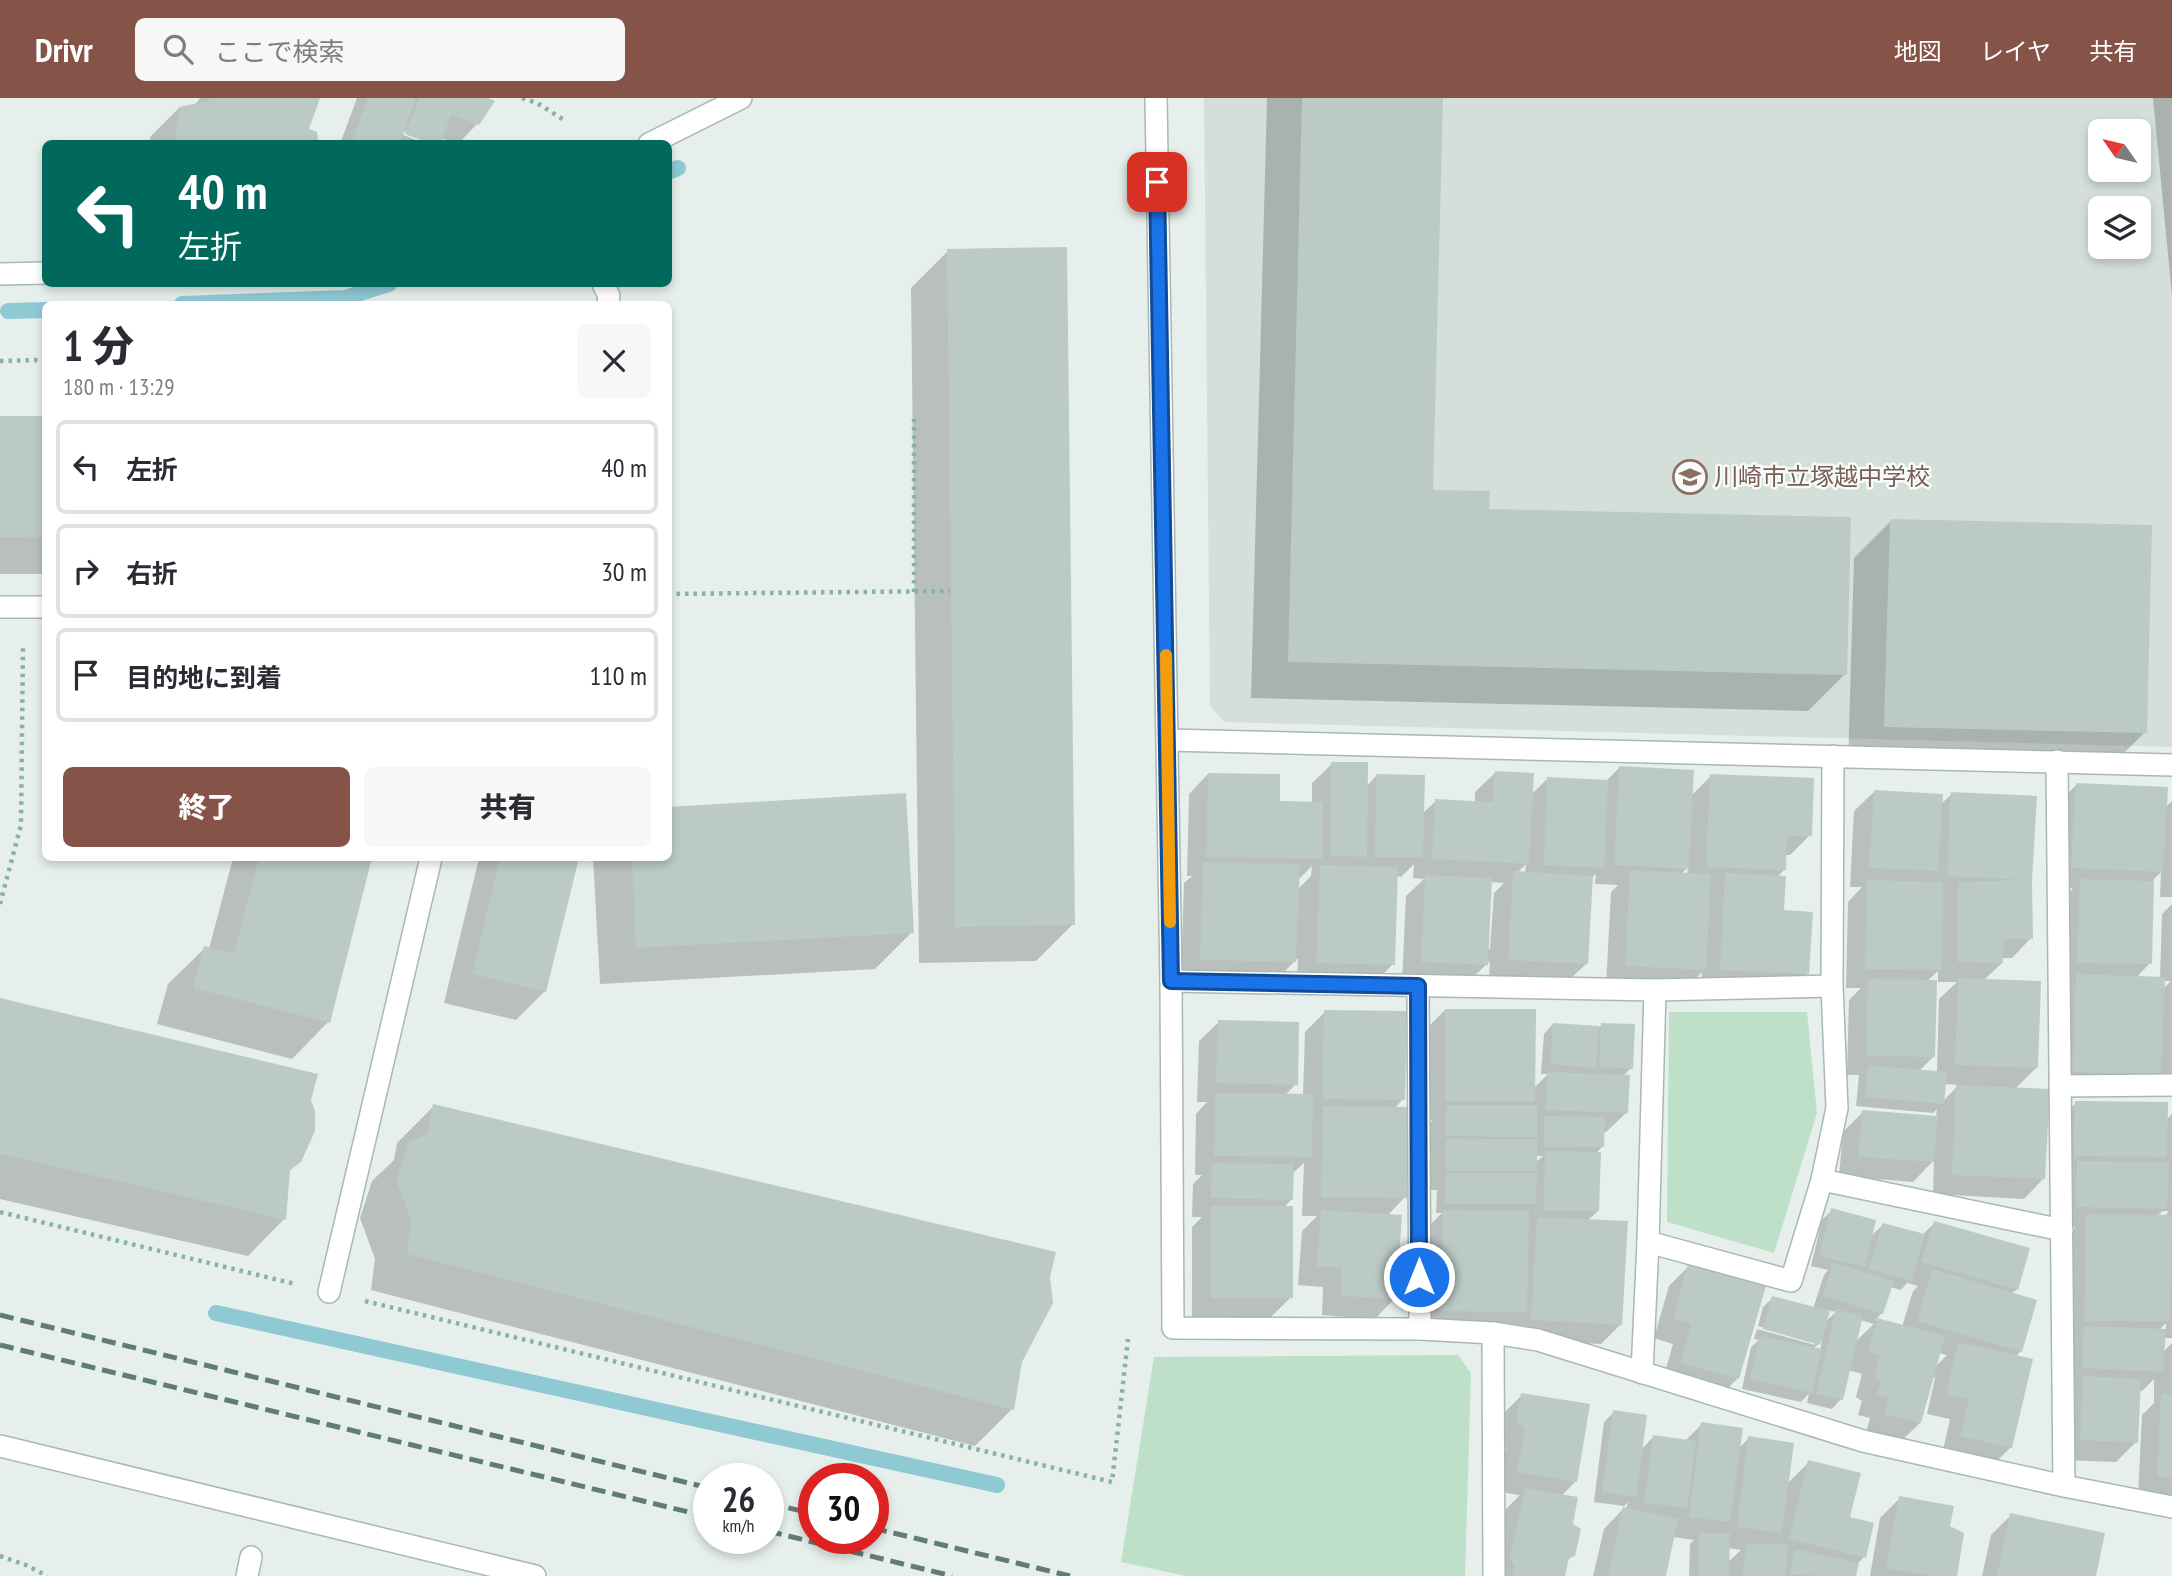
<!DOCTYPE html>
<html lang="ja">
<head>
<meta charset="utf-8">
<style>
	:root { --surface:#fff; --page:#f7f7f7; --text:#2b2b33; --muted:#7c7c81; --line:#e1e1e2; --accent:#855347 }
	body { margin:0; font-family:"PT Sans Narrow","Noto Sans JP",sans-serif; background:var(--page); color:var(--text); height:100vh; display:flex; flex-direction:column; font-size:26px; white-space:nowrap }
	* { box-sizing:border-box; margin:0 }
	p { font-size:23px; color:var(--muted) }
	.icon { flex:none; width:38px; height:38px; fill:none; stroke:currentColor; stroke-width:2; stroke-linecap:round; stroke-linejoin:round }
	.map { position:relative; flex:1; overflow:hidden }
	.side { position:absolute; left:42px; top:203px; width:630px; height:560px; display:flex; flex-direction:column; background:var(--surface); border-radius:10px; box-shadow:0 4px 10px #0003 }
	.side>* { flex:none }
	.hud { position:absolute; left:42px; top:42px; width:630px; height:147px; border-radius:10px; box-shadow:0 4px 10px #0003; background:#00695c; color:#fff; overflow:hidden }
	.needle { width:46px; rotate:304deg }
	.tools { position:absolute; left:2088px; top:21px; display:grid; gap:14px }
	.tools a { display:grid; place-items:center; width:63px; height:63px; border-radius:10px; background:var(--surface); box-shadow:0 4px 10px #0003; font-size:35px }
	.speed { position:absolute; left:693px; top:1365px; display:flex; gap:14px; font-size:35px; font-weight:700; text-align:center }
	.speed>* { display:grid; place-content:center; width:91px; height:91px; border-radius:50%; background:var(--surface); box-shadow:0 4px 10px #0003; line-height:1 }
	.speed small { font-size:18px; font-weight:400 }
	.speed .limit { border:10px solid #d22; background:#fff; color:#111 }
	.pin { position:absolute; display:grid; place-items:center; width:60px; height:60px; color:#fff; margin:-30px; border-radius:14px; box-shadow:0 4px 10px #0006 }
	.me { position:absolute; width:77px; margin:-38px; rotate:0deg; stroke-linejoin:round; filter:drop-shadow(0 0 5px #0008) }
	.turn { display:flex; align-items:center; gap:24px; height:147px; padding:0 21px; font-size:32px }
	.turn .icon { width:91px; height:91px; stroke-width:2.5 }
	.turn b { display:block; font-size:49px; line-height:60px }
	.round { display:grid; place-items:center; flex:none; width:74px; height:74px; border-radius:10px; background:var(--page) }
	.headline { display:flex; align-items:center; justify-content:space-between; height:119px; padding:0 21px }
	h1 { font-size:42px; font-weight:800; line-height:52px }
	.primary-button { display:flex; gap:14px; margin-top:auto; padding:14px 21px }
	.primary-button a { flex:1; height:80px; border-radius:10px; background:var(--accent); color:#fff; font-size:28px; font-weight:800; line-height:80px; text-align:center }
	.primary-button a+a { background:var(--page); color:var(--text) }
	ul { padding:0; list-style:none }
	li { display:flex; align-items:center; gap:21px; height:94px; margin:0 14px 10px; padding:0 7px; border:4px solid var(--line); border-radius:10px }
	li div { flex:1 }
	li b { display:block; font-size:26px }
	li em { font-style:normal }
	header { display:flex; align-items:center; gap:42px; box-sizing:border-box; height:98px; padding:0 35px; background:var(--accent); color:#fff }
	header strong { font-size:33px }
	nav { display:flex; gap:38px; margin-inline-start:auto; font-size:24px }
	.search { width:490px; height:63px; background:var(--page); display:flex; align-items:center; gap:18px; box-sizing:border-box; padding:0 24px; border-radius:10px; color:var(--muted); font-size:26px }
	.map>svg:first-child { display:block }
	.built { fill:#d4dfda; fill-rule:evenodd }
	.green { fill:#bfe0c8 }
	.shadow { fill:#0003; fill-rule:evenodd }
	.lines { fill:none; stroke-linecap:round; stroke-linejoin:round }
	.stream { stroke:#8ec9d4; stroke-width:16 }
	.building { fill:#bbcac4 }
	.minor-casing { stroke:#a8b8b2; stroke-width:24 }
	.path { stroke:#86b3a5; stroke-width:4.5; stroke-dasharray:3.5 5; stroke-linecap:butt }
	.minor { stroke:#fff; stroke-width:21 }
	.rail { stroke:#5f7d75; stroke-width:5; stroke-dasharray:14 7; stroke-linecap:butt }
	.route-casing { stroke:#114b97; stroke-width:18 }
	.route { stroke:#1a73e8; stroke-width:12 }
	.slow { stroke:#f59e0b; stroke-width:12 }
	.labels { text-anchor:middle; stroke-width:5; stroke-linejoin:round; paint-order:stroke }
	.education-label { font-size:24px; fill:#785e54; stroke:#f7fbf9; text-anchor:start }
</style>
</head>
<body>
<header>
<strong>Drivr</strong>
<div class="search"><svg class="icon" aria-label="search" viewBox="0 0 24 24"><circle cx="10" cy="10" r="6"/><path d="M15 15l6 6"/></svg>ここで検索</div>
<nav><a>地図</a><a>レイヤ</a><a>共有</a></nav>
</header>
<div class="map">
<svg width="2172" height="1478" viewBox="0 0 2172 1478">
	<rect width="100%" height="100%" fill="#e6efeb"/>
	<!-- built -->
	<path class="built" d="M1204,0H2172V649L1224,624L1210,608ZM2100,33H2138V72H2100ZM2100,110H2138V149H2100Z"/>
	<!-- green -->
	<g class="green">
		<path d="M1669,914H1807L1817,1015L1774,1155L1667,1124Z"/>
		<path d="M1458,1257L1471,1275L1465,1478H1186L1121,1464L1154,1259Z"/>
	</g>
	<!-- shadow -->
	<g class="shadow">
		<path d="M200,0H318L307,32L316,46H150V39L179,10L195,7Z"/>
		<path d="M357,0H483L477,26L458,46L440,40L438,46H429V43L398,31L396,34L426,46H340Z"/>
		<path d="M1267,0H1441L1431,394L1487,413L1845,576L1808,613L1251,600Z"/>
		<path d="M2153,0H2172V198Z"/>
		<path d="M948,153L1073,826L1036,863L919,865L911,190Z"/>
		<path d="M0,320L46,359V476H0Z"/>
		<path d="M1891,423L2145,634L2108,671L1848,666L1854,460Z"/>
		<path d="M1332,666L1366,689L1376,678L1422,716L1436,703L1475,705V694L1495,675L1531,697L1548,680L1606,683L1620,669L1691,698L1711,678L1810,737L1790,757H1785L1784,772L1776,780L1782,813L1807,876L1787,896L1701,891L1702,874L1685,891L1606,888L1611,794L1618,787L1595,786L1596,776L1592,780L1586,866L1566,885L1489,881L1490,863L1466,886L1402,883L1406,798L1424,781L1413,780L1414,766L1401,779L1396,778L1393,866L1373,886L1297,884L1298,860L1275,883L1181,881L1184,785L1192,778H1187L1189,696L1208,676L1278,705L1312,706V685ZM1526,766L1525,776L1517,775ZM1312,768L1311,778L1297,792V780H1300ZM1688,769L1687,777L1681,776ZM1490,784L1504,785L1494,795L1490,851H1487Z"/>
		<path d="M2076,687L2165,710L2172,703V799H2160L2161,774L2153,782L2150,865L2136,880L2160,881L2162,816L2172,806V996L2054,993L2057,898L2071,884H2058L2061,803L2073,790L2052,789L2057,707ZM2163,883H2171L2162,892Z"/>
		<path d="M1874,694L1940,707L1952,696L2031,782V840L2012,860H2002V865L1984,882L2037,969L2015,991L2043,1081L2024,1101L1933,1096L1934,1062L1913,1084L1839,1078L1843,1034L1863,1014L1936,1020L1937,1011L1933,1015L1856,1008L1859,977H1847L1849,902L1861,890H1846L1848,804L1862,789H1850L1854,713ZM1938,873V884L1927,883ZM1935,884H1957L1939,901L1937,975L1919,973L1933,959ZM1944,986L1959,987L1943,1003Z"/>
		<path d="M233,760H371L328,924L292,961L157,926L168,886L205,850L209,851Z"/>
		<path d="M479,760H577L545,893L516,922L444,905Z"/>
		<path d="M593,760H668L912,834L875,871L600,886Z"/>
		<path d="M0,902L309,1002L299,1063L288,1075L284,1121L248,1158L0,1101Z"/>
		<path d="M1445,912L1533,991L1548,976H1541L1544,936L1553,926L1598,930L1602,927L1631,970L1623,978L1626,1015L1606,1034H1603V1048L1595,1056L1598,1113L1587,1123L1621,1226L1601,1246L1512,1241L1513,1226L1506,1233L1422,1232L1424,1133L1442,1115H1436L1437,1092H1426V1063L1432,1057H1427V1028L1433,1022H1426L1425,932ZM1535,1058H1543L1535,1065Z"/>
		<path d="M1325,914L1403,1001L1394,1011L1405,1099L1387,1118L1394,1201L1375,1221L1322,1217L1323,1189L1298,1187L1302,1133L1317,1118H1302L1304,1065L1292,1076V1101L1283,1110L1291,1199L1271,1219H1192V1129L1202,1119H1192L1193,1086L1202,1077H1195L1196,1016L1207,1004H1197L1199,943L1219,924L1296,986L1285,997H1303L1305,934Z"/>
		<path d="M2076,1005L2166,1022L2172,1016V1240H2163V1254L2172,1245V1404L2138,1398L2142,1317L2154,1305V1281L2142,1293H2138L2136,1344L2116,1364L2061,1362L2066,1138L2076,1129L2057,1128L2056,1025ZM2162,1113H2169L2164,1119H2157ZM2166,1225V1233H2158Z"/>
		<path d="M434,1008L1020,1263L1012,1311L975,1348L371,1192L375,1161L360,1120L372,1083L394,1062L397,1045Z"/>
		<path d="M1832,1112L1870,1139L1883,1127L1922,1137L1935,1125L2017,1191L2011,1196L2021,1253L2015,1259L2011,1349L1991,1369L1942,1357L1950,1321L1927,1316L1935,1280L1932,1279L1920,1325L1900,1344L1866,1335L1870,1320L1858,1317L1862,1303L1856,1299L1862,1276L1848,1272L1841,1301L1832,1311L1807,1305L1809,1295L1801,1304L1742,1291L1751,1249L1759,1242L1754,1241L1757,1231L1815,1247V1243L1758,1228L1763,1209L1773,1200L1813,1211L1824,1177L1828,1172L1811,1168L1822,1122ZM1907,1185L1918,1188L1913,1193L1902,1229L1875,1222L1882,1215L1890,1189L1901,1192ZM1828,1212L1836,1214L1824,1225ZM1860,1222L1874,1226L1855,1244ZM1822,1242L1820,1253L1813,1251ZM1939,1255L1947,1257L1935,1269Z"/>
		<path d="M1689,1168L1738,1280L1718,1300L1662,1285L1673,1246L1654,1240L1669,1188Z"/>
		<path d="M1522,1297L1575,1384L1561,1398L1571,1427L1573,1457L1566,1464L1563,1478H1492L1506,1411L1520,1397L1499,1394L1506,1350L1497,1344L1502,1317Z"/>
		<path d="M1614,1314L1640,1353L1653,1339L1685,1343L1702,1326L1738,1351L1749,1340L1787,1386L1809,1364L1848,1420L1864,1459L1857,1466L1854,1478H1689L1690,1446L1694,1442L1673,1439L1664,1478H1593L1604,1431L1623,1411H1626L1628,1404L1624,1408L1594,1404L1604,1324ZM1728,1450L1741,1452L1727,1465Z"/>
		<path d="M1900,1400L1948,1429L1955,1478H1870L1880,1420Z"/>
		<path d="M2011,1417L2094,1478H1982L1991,1437Z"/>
	</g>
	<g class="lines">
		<!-- stream -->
		<g class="stream">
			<path d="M668,74L678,70"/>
			<path d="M182,206L345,200L389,186"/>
			<path d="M8,213L46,212"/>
			<path d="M216,1215L997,1387"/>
		</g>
	</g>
	<!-- building -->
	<g class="building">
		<path d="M210,0H320L309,31L317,34L318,46H175L179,9L208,3Z"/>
		<path d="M368,0H416L400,46H351Z"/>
		<path d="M420,0H488L495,3L479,27L451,17L440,46H431L405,36Z"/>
		<path d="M1302,0H1443L1433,392L1490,393L1489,411L1851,419L1847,577L1288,564Z"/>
		<path d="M1067,149L1075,827L955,829L947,151Z"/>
		<path d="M0,318H46V440L0,439Z"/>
		<path d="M1890,421L2152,427L2147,635L1884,629Z"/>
		<path d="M1331,664H1368L1367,759L1330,758Z"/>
		<path d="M1619,668L1694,672L1689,771L1614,767Z"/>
		<path d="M1495,673L1534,675L1529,766L1432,761L1435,701L1493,704Z"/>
		<path d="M1208,675L1280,676V703L1323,704L1322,761L1206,759Z"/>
		<path d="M1376,676L1425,677L1423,759H1375Z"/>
		<path d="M1710,676L1814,680L1812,738H1787L1786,772L1706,769Z"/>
		<path d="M1547,679L1608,682L1604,770L1544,767Z"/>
		<path d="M2076,685L2168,689L2163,774L2071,770Z"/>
		<path d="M1874,692L1943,696L1938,773L1869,770Z"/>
		<path d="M1951,694L2037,698L2032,782L2033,841H2004L2003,865L1957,864L1958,784L2025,782L1947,778Z"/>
		<path d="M906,695L914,835L636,850L632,760H668V709Z"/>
		<path d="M259,760H372L330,925L193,890L204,848L234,855Z"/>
		<path d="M500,760H579L546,894L472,876Z"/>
		<path d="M1203,764L1300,766L1296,864L1200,862Z"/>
		<path d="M1320,767L1398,769L1395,867L1316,865Z"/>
		<path d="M1630,772L1711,776L1706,872L1625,868Z"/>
		<path d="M1513,773L1593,778L1588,866L1508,862Z"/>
		<path d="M1725,775L1786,778L1784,812L1813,814L1809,876L1720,872Z"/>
		<path d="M1425,777L1492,780L1488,867L1421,864Z"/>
		<path d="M2080,781L2154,783L2152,866L2077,865Z"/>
		<path d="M1867,782L1943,784L1942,872L1865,871Z"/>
		<path d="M2076,876L2165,879L2161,977L2073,974Z"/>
		<path d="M1958,880L2041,883L2038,970L1955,967Z"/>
		<path d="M1868,881L1937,882L1935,959L1866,958Z"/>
		<path d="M0,900L318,976L311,1002L315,1013V1033L301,1064L290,1072L286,1122L0,1056Z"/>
		<path d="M1445,911H1536L1535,1003H1445Z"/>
		<path d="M1324,912L1407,913L1405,1002L1322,1001Z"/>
		<path d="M1218,922L1299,924L1298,987L1216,985Z"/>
		<path d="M1553,925L1599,928L1596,970L1550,966Z"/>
		<path d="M1601,925L1635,926L1633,971L1599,969Z"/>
		<path d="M1868,967L1947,974L1944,1006L1865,999Z"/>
		<path d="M1548,974L1630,977L1628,1015L1546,1012Z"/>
		<path d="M1956,987L2050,991L2045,1081L1952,1077Z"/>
		<path d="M1215,995L1313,996L1312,1059L1214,1058Z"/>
		<path d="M2075,1003L2168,1004L2167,1059L2074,1058Z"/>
		<path d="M433,1006L1056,1154L1050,1179L1053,1205L1022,1264L1014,1312L407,1156L411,1123L396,1082L409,1044L427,1036Z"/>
		<path d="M1446,1007H1537V1039L1446,1038Z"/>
		<path d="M1323,1008L1408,1009L1407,1100L1321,1099Z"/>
		<path d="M1862,1012L1938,1018L1934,1064L1858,1059Z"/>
		<path d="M1544,1018L1605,1019L1604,1049H1544Z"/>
		<rect x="1446" y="1041" width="91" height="32"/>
		<path d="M1545,1053L1601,1054L1599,1113H1544Z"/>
		<path d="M2077,1063L2169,1064L2167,1111L2076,1109Z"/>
		<path d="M1212,1065L1294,1066L1293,1102L1211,1100Z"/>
		<path d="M1446,1075H1537L1536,1106H1445Z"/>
		<rect x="1211" y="1108" width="82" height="92"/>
		<path d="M1831,1110L1876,1122L1865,1169L1819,1158Z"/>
		<path d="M1321,1112L1402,1117L1396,1201L1341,1198L1342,1170L1317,1168Z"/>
		<path d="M1443,1112L1529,1113L1527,1214L1441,1213Z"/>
		<path d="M2086,1116L2172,1117L2170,1223H2084Z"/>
		<path d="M1537,1119L1628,1123L1622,1227L1531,1222Z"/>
		<path d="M1934,1123L2030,1150L2018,1192L1921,1164Z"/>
		<path d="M1882,1125L1925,1136L1912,1183L1869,1171Z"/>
		<path d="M1833,1165L1894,1183L1883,1216L1823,1198Z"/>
		<path d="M1688,1166L1766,1188L1739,1281L1680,1265L1691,1226L1673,1220Z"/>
		<path d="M1932,1171L2037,1202L2022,1254L1917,1223Z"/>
		<path d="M1772,1198L1830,1213L1820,1247L1763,1231Z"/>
		<path d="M1836,1211L1863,1218L1843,1302L1816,1296Z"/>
		<path d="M1877,1220L1945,1238L1921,1325L1884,1316L1889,1300L1876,1297L1881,1283L1874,1279L1880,1257L1868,1253Z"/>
		<path d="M2084,1228L2166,1231L2163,1274L2082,1270Z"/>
		<path d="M1760,1238L1822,1251L1812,1295L1750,1281Z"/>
		<path d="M1958,1244L2033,1261L2012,1350L1960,1338L1969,1301L1946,1297Z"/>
		<path d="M2083,1278L2141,1281L2138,1345L2080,1342Z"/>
		<path d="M1521,1295L1590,1306L1577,1384L1517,1374L1525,1330L1516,1324Z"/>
		<path d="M2161,1295L2172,1296V1381L2157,1378Z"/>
		<path d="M1613,1312L1647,1317L1636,1399L1602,1394Z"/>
		<path d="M1701,1324L1743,1330L1730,1424L1689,1419Z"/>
		<path d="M1653,1337L1696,1343L1687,1410L1644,1405Z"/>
		<path d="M1748,1338L1794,1345L1782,1435L1737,1429Z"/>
		<path d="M1808,1362L1861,1375L1850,1419L1874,1425L1866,1460L1789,1441Z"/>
		<path d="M1525,1390L1578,1399L1573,1426L1581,1431L1575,1458L1569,1460L1565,1478H1512L1515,1469L1510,1460Z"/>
		<path d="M1899,1398L1954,1408L1950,1428L1964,1435L1957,1478H1932L1886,1470Z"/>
		<path d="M1623,1409L1678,1421L1666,1478H1608Z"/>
		<path d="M2010,1415L2105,1435L2096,1478H1997Z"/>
		<path d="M1699,1435H1730L1729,1478H1698Z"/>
		<path d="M1746,1445L1788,1447L1786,1478H1743Z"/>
		<path d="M1795,1451L1859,1465L1856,1478L1789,1477Z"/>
	</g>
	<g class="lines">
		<!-- minor casing -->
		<g class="minor-casing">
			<g id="minor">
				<path d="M1156,0L1171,883L1173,1230L1420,1231L1493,1235L1538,1242L1863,1343L2064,1388L2172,1409"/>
				<path d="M649,46L741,0"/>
				<path d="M0,176L46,175"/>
				<path d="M603,186L609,198L608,206"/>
				<path d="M0,509H46"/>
				<path d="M1167,642L2172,667"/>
				<path d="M1833,658L1832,888L1837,1010L1822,1082L2062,1132"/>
				<path d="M2057,663L2064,1388"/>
				<path d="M1171,883L1655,892L1832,888"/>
				<path d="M1418,888L1420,1231"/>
				<path d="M2060,988L2172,987"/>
				<path d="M1648,1144L1791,1183L1822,1082"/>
				<path d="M329,1194L431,760"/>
				<path d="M1493,1235L1494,1478"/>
				<path d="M1642,1275L1648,1144L1655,892"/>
				<path d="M0,1348L535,1478"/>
				<path d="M247,1478L251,1459"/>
			</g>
		</g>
		<!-- path -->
		<g class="path">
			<path d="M522,0L537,5L564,22"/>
			<path d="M0,263L35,262L46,265"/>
			<path d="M914,494V321"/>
			<path d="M668,496L950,493"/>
			<path d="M0,806L21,727L23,546"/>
			<path d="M0,1114L295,1186"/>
			<path d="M365,1203L1112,1384L1128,1241"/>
			<path d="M0,1458L26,1467L47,1478"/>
		</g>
		<!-- minor -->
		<use href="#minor" class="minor"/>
		<!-- rail -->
		<g class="rail">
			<path d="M0,1217L709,1390"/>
			<path d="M0,1247L709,1419"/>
			<path d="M768,1405L814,1416"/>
			<path d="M873,1430L1070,1478"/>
			<path d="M768,1433L952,1478"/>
		</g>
	</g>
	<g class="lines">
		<!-- route casing -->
		<g class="route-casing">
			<path id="route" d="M1157,84L1171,883L1418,888L1419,1179"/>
		</g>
		<!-- route -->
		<use href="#route" class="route"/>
		<!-- slow -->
		<path class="slow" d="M1166,557L1170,824"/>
	</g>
	<!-- icons -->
	<defs>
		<g id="school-ring" transform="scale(1.75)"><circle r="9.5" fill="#f7fbf9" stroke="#8d6e63" stroke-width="1.5"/><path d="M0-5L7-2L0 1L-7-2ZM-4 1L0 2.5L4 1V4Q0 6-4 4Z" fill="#8d6e63"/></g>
	</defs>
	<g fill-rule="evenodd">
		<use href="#school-ring" x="1690" y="379"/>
	</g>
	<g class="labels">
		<!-- education labels -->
		<g class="education-label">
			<text x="1714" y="387">川崎市立塚越中学校</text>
		</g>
	</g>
</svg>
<div class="tools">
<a><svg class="needle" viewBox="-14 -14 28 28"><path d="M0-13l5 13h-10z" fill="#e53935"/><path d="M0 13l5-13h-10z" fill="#7c7c81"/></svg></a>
<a><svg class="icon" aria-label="layers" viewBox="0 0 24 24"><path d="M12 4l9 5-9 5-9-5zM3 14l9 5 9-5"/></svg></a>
</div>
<div class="speed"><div>26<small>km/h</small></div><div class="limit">30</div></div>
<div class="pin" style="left:1157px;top:84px;background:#d93025"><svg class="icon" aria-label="arrive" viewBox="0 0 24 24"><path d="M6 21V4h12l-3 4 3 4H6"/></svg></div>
<svg class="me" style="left:1419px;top:1179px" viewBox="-20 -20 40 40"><circle r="17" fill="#1a73e8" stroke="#fff" stroke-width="3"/><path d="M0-11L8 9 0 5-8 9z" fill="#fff"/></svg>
<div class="hud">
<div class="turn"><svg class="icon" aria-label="left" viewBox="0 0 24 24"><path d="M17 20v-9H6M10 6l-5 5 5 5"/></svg><div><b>40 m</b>左折</div></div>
</div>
<section class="side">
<div class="headline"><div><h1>1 分</h1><p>180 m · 13:29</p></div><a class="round"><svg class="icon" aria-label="close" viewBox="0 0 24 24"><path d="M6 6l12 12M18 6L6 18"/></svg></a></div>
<ul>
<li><svg class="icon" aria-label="left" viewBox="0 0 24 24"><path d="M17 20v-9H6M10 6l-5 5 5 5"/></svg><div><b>左折</b></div><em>40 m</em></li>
<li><svg class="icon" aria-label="right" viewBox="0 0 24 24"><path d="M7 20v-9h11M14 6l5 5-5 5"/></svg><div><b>右折</b></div><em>30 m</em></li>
<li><svg class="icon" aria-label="arrive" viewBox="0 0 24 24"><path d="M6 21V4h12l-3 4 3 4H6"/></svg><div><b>目的地に到着</b></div><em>110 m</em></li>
</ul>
<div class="primary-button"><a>終了</a><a>共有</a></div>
</section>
</div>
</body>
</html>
